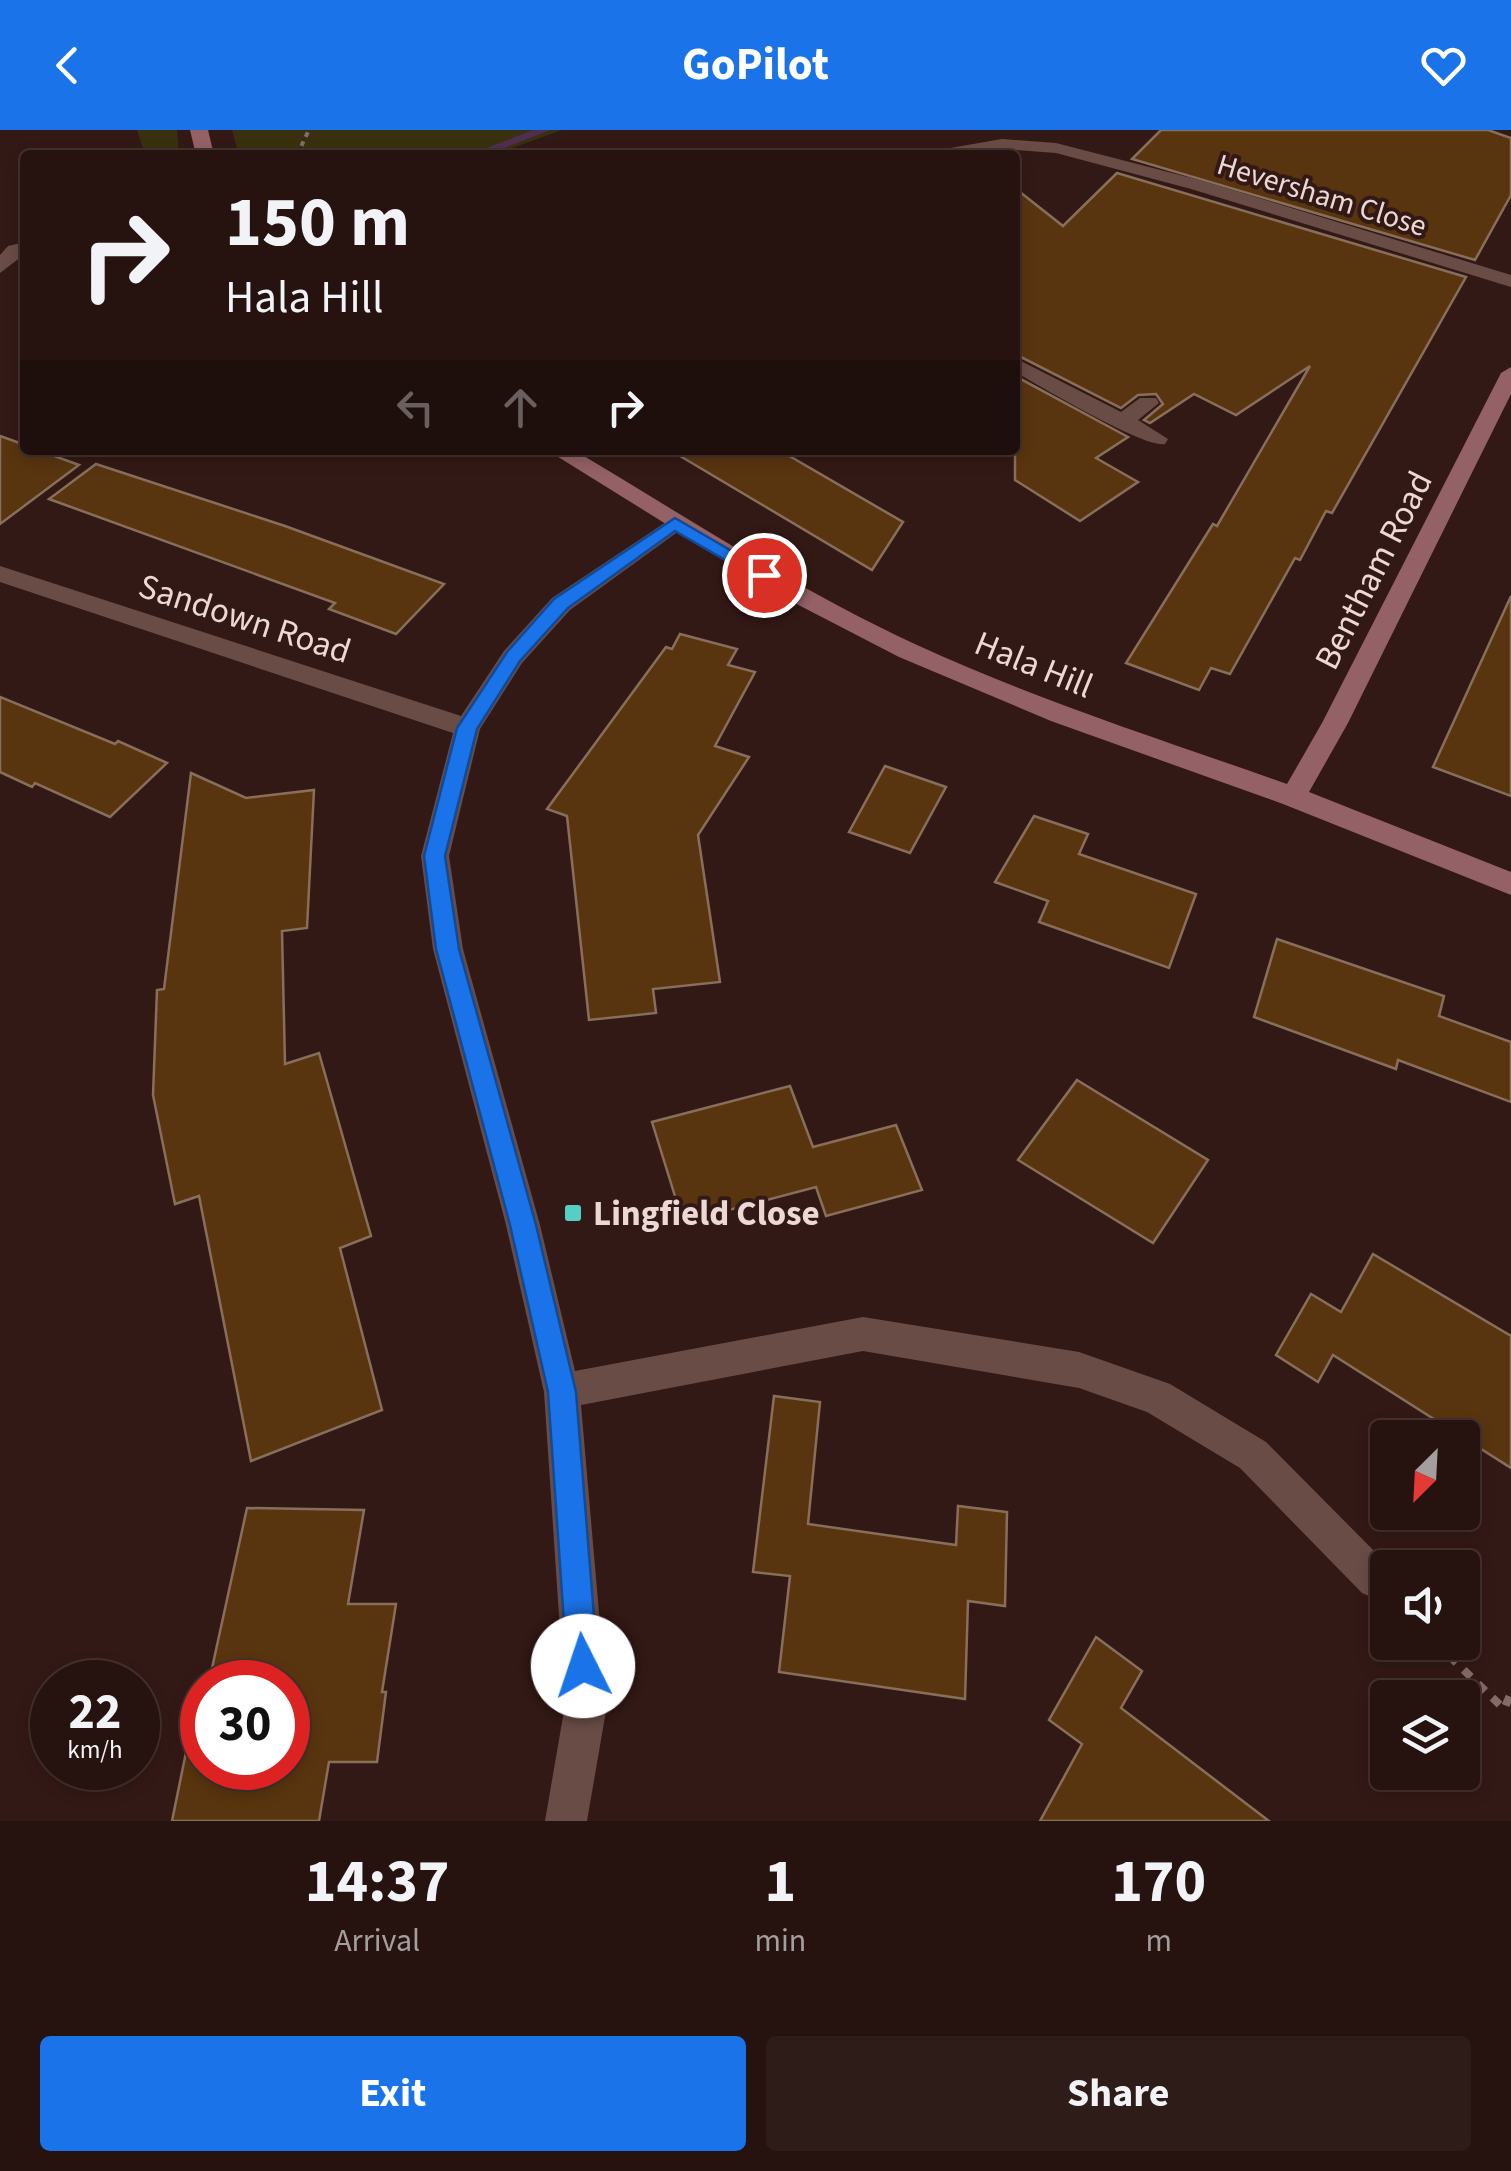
<!DOCTYPE html>
<html lang="en">
<head>
<meta charset="utf-8">
<style>
	:root { --surface:#261310; --page:#2e1c19; --text:#f1f3f6; --muted:#a49e9f; --line:#423230; --accent:#1a73e8 }
	body { margin:0; font-family:"Source Sans 3",sans-serif; background:var(--page); color:var(--text); height:100vh; display:flex; flex-direction:column; font-size:38px; white-space:nowrap }
	* { box-sizing:border-box; margin:0 }
	p { font-size:32px; color:var(--muted) }
	.icon { flex:none; width:55px; height:55px; fill:none; stroke:currentColor; stroke-width:2; stroke-linecap:round; stroke-linejoin:round }
	.map { position:relative; height:1691px; overflow:hidden }
	.sheet { display:flex; flex-direction:column; background:var(--surface); flex:1 }
	.sheet>* { flex:none }
	.guide { position:absolute; left:20px; top:20px; width:1000px; height:305px; border-radius:10px; box-shadow:0 5px 15px #0003,0 0 0 2px var(--line); background:#261310; color:var(--text); overflow:hidden }
	.needle { width:65px; rotate:204deg }
	.fabs { position:absolute; left:1370px; top:1290px; display:grid; gap:20px }
	.fabs a { display:grid; place-items:center; width:110px; height:110px; border-radius:10px; background:var(--surface); box-shadow:0 5px 15px #0003,0 0 0 2px var(--line); font-size:50px }
	.speed { position:absolute; left:30px; top:1530px; display:flex; gap:20px; font-size:50px; font-weight:700; text-align:center }
	.speed>* { display:grid; place-content:center; width:130px; height:130px; border-radius:50%; background:var(--surface); box-shadow:0 5px 15px #0003,0 0 0 2px var(--line); line-height:1 }
	.speed small { font-size:25px; font-weight:400 }
	.speed .limit { border:15px solid #d22; background:#fff; color:#111 }
	.pin { position:absolute; display:grid; place-items:center; width:85px; height:85px; color:#fff; margin:-42px; border:5px solid #fff; border-radius:50%; box-shadow:0 2px 10px #0007 }
	.me { position:absolute; width:110px; margin:-55px; rotate:356deg; stroke-linejoin:round; filter:drop-shadow(0 0 8px #0008) }
	.turn { display:flex; align-items:center; gap:35px; height:210px; padding:0 40px; font-size:45px }
	.turn .icon { width:130px; height:130px; stroke-width:2.5 }
	.turn b { display:block; font-size:70px; line-height:85px }
	.lanes { display:flex; align-items:center; height:95px; padding:0 40px; background:#0003; justify-content:center; gap:50px; direction:ltr }
	.lanes .off { opacity:.35 }
	.eta { display:flex; justify-content:space-evenly; align-items:center; height:170px; text-align:center }
	.eta b { font-size:60px; font-weight:700; line-height:70px }
	.cta { display:flex; gap:20px; margin-top:auto; padding:20px 40px }
	.cta a { flex:1; height:115px; border-radius:10px; background:var(--accent); color:#fff; font-size:40px; font-weight:700; line-height:115px; text-align:center }
	.cta a+a { background:var(--page); color:var(--text) }
	header { display:flex; justify-content:space-between; align-items:center; height:130px; padding:0 40px; background:var(--accent); color:#fff; font-size:45px; font-weight:700 }
	.map>svg:first-child { display:block }
	.green { fill:#39300f }
	.lines { fill:none; stroke-linecap:round; stroke-linejoin:round }
	.stream { fill:#502e50; fill-rule:evenodd }
	.building { fill:#59350f; stroke:#876f5b; stroke-width:2.5 }
	.path-far1 { stroke:#836c68; stroke-width:4; stroke-dasharray:5 5; stroke-linecap:butt }
	.path { stroke:#836c68; stroke-width:8; stroke-dasharray:10 10; stroke-linecap:butt }
	.street { fill:#6a4c46; fill-rule:evenodd }
	.secondary { fill:#936166; fill-rule:evenodd }
	.route { fill:#1a73e8; stroke:#114b97; stroke-width:2.5 }
	.poi-dot { fill:#55cec6; stroke:#331915; stroke-width:4 }
	.labels { text-anchor:middle; stroke-width:8; stroke-linejoin:round; paint-order:stroke }
	.far-street-label { font-size:30px; fill:#ecd9d6; stroke:#331915 }
	.street-label { font-size:35px; fill:#ecd9d6; stroke:#331915 }
	.poi-label { font-size:35px; font-weight:bold; fill:#ecd9d6; stroke:#331915; text-anchor:start }
</style>
</head>
<body>
<header><svg class="icon" aria-label="back" viewBox="0 0 24 24"><path d="M15 5l-7 7 7 7"/></svg>GoPilot<svg class="icon" aria-label="heart" viewBox="0 0 24 24"><path d="M12 20l-8-8c-3-5 5-10 8-4 3-6 11-1 8 4z"/></svg></header>
<div class="map">
<svg width="1511" height="1691" viewBox="0 0 1511 1691">
	<rect width="100%" height="100%" fill="#331915"/>
	<!-- green -->
	<g class="green">
		<path d="M137,0H177L179,25H145Z"/>
		<path d="M232,0H562L493,25H299L305,7L297,25H239Z"/>
	</g>
	<g class="lines">
		<!-- stream -->
		<path class="stream" d="M533,0H550L486,25H469Z"/>
	</g>
	<!-- building -->
	<g class="building">
		<path d="M1161,0H1488L1511,8V65L1475,130L1132,29Z"/>
		<path d="M1117,43L1466,147L1332,383L1326,381L1300,430L1295,428L1230,544L1211,538L1199,560L1126,533L1213,394L1217,396L1310,236L1236,285L1194,264L1150,293L1144,290L1163,274L1156,264L1138,265L1121,278L1015,224V58L1063,96Z"/>
		<path d="M1015,246L1128,307L1096,328L1138,352L1080,391L1015,350Z"/>
		<path d="M0,306L25,315V320H38L79,335L0,394Z"/>
		<path d="M670,320H779L903,392L872,440Z"/>
		<path d="M96,334L285,396L444,454L396,504L329,479L335,473L49,369Z"/>
		<path d="M1511,466V666L1433,637Z"/>
		<path d="M680,504L737,519L728,535L755,542L715,616L749,627L698,705L720,852L653,859L656,883L589,890L567,686L547,679L666,517L672,519Z"/>
		<path d="M0,567L115,614L118,611L167,633L110,687L35,653L32,657L0,642Z"/>
		<path d="M885,636L946,657L910,723L849,702Z"/>
		<path d="M191,643L246,668L314,660L307,798L282,801L285,934L319,923L371,1106L340,1118L382,1280L251,1331L199,1066L175,1074L153,965L157,860L164,859Z"/>
		<path d="M1034,686L1088,704L1079,724L1196,764L1169,838L1039,792L1048,771L995,752Z"/>
		<path d="M1277,809L1444,866L1439,886L1511,912V972L1398,930L1396,939L1254,887Z"/>
		<path d="M1077,950L1208,1030L1153,1113L1018,1030Z"/>
		<path d="M790,956L813,1017L896,995L922,1060L826,1086L816,1057L683,1092L652,992Z"/>
		<path d="M1373,1124L1511,1206V1338L1333,1225L1318,1252L1276,1225L1311,1164L1341,1182Z"/>
		<path d="M774,1266L820,1272L808,1394L956,1415L958,1376L1007,1382L1005,1476L968,1471L965,1569L779,1542L790,1446L753,1442Z"/>
		<path d="M247,1378L364,1380L348,1474H396L382,1562H386L377,1632H329L319,1691H172L192,1593H201L202,1584V1638H288V1552H209Z"/>
		<path d="M1096,1507L1142,1541L1121,1578L1269,1691H1040L1082,1614L1049,1590Z"/>
	</g>
	<g class="lines">
		<!-- path-far1 -->
		<path class="path-far1" d="M297,25L309,0"/>
		<!-- path -->
		<path class="path" d="M1435,1512L1504,1579L1511,1563"/>
		<!-- street -->
		<g class="street">
			<path d="M1002,9L1056,13L1203,51L1511,145V157L1191,59L1056,23L1002,19L969,25H930L939,20Z"/>
			<path d="M25,112V124L0,143V125L8,116Z"/>
			<path d="M1015,228L1121,282L1140,268H1156L1159,273L1138,290L1168,309L1165,314C1145,319 1040,256 1015,242Z"/>
			<path d="M675,386L687,393L683,398L570,480L522,533L480,599L449,726L463,819L540,1095L575,1241L863,1187L1079,1222L1170,1254L1266,1312L1391,1438H1388V1464L1376,1469L1362,1463L1240,1338L1147,1282L1079,1258L863,1221L581,1275L607,1575L587,1691H545L565,1575L544,1262L506,1095L433,819L421,726L453,603L0,452V436L461,586L504,521L552,468Z"/>
		</g>
		<!-- secondary -->
		<g class="secondary">
			<path d="M190,0H208L214,25H196Z"/>
			<path d="M1511,237V264L1348,593L1309,662L1511,742V765L1283,674L1051,591L899,527L785,468L547,320H574C686,387 798,460 917,515C1037,570 1163,610 1287,654L1322,593L1501,243Z"/>
		</g>
	</g>
	<!-- route -->
	<path class="route" d="M675,388L773,445L764,451L758,449L675,401L568,478L520,531L477,599L445,726L459,819L536,1095L576,1262L598,1536L594,1547L583,1551L572,1547L567,1536L548,1262L510,1095L436,819L424,726L457,598L507,522L554,469Z"/>
	<!-- markers -->
	<rect class="poi-dot" x="563" y="1073" width="20" height="20" rx="5"/>
	<g class="labels">
		<!-- far-street labels -->
		<g class="far-street-label">
			<text transform="translate(1322 65) rotate(17)" y="10">Heversham Close</text>
		</g>
		<!-- street labels -->
		<g class="street-label">
			<text transform="translate(1373 440) rotate(-63)" y="12">Bentham Road</text>
			<text transform="translate(245 488) rotate(18)" y="12">Sandown Road</text>
			<text transform="translate(1034 534) rotate(22)" y="12">Hala Hill</text>
		</g>
		<!-- poi labels -->
		<g class="poi-label">
			<text x="593" y="1095">Lingfield Close</text>
		</g>
	</g>
</svg>
<div class="fabs">
<a><svg class="needle" viewBox="-14 -14 28 28"><path d="M0-13l5 13h-10z" fill="#e53935"/><path d="M0 13l5-13h-10z" fill="#a49e9f"/></svg></a>
<a><svg class="icon" aria-label="sound" viewBox="0 0 24 24"><path d="M4 9h4l5-4v14l-5-4H4zM17 9q2 3 0 6"/></svg></a>
<a><svg class="icon" aria-label="layers" viewBox="0 0 24 24"><path d="M12 4l9 5-9 5-9-5zM3 14l9 5 9-5"/></svg></a>
</div>
<div class="speed"><div>22<small>km/h</small></div><div class="limit">30</div></div>
<div class="pin" style="left:764px;top:445px;background:#d93025"><svg class="icon" aria-label="arrive" viewBox="0 0 24 24"><path d="M6 21V4h12l-3 4 3 4H6"/></svg></div>
<svg class="me" style="left:583px;top:1536px" viewBox="-20 -20 40 40"><circle r="19" fill="#fff"/><path d="M0-13L10 11 0 6-10 11z" fill="#1a73e8"/></svg>
<div class="guide">
<div class="turn"><svg class="icon" aria-label="right" viewBox="0 0 24 24"><path d="M7 20v-9h11M14 6l5 5-5 5"/></svg><div><b>150 m</b>Hala Hill</div></div>
<div class="lanes"><svg class="icon off" aria-label="left" viewBox="0 0 24 24"><path d="M17 20v-9H6M10 6l-5 5 5 5"/></svg><svg class="icon off" aria-label="ahead" viewBox="0 0 24 24"><path d="M12 20V5M6 11l6-6 6 6"/></svg><svg class="icon" aria-label="right" viewBox="0 0 24 24"><path d="M7 20v-9h11M14 6l5 5-5 5"/></svg></div>
</div>
</div>
<section class="sheet">
<div class="eta">
<div><b>14:37</b><p>Arrival</p></div>
<div><b>1</b><p>min</p></div>
<div><b>170</b><p>m</p></div>
</div>
<div class="cta"><a>Exit</a><a>Share</a></div>
</section>
</body>
</html>
